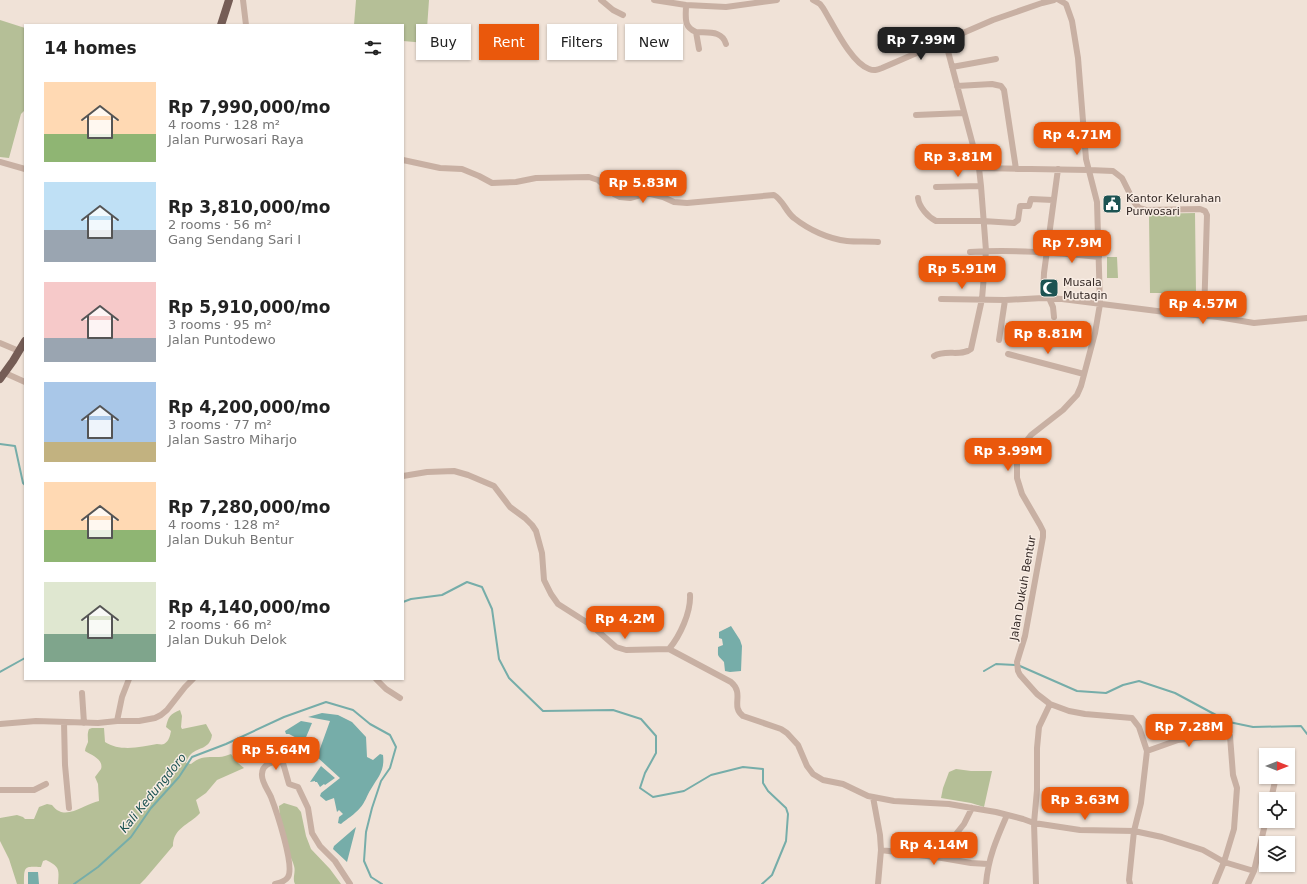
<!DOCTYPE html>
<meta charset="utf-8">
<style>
:root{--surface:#fff;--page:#f2f2f2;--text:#222;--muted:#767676;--accent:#ea580c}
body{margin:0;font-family:"DejaVu Sans",sans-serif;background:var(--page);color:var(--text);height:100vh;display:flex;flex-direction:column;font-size:15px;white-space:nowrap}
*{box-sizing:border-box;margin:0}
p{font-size:13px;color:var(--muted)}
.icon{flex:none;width:22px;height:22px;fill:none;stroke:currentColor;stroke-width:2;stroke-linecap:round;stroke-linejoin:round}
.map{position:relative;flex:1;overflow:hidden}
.side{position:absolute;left:24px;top:24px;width:380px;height:656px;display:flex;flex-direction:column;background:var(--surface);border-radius:0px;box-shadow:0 1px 3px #0004}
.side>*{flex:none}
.hud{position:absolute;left:416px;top:24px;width:380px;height:36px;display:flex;gap:8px}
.needle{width:26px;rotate:90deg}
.buttons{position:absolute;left:1259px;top:748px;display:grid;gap:8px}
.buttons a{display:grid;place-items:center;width:36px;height:36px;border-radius:0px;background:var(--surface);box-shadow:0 1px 3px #0004;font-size:20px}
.price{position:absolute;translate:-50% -34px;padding:0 9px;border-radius:8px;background:var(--accent);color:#fff;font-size:13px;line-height:26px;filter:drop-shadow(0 1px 2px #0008)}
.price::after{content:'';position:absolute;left:50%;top:24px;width:12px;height:9px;margin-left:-6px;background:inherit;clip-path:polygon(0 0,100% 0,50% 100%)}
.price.current{background:#222;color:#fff}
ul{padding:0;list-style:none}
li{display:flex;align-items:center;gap:12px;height:100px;padding:0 20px}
li span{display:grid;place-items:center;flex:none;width:112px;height:80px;border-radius:0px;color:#555}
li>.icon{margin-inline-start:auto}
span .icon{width:48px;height:48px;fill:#fffc;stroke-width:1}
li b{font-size:17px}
h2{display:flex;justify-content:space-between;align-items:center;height:48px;padding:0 20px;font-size:17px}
.pill{padding:0 14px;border-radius:0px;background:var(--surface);box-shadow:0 1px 3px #0004;font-size:14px;line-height:36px}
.pill.current{background:var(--accent);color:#fff}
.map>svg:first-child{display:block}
.green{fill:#b5bf97}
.water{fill:#76ada9}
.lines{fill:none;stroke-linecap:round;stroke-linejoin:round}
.stream{stroke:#76ada9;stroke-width:2}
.minor{stroke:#c8b0a3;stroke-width:6}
.major{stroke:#755d56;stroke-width:8}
.labels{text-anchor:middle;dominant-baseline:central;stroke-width:3;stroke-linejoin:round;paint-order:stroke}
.poi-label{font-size:11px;fill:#332825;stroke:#f8ece3;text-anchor:start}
.street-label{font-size:11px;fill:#332825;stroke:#f8ece3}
.water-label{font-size:12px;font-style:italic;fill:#1c5352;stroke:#f8ece3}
</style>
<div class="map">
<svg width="1307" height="884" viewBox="0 0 1307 884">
<rect width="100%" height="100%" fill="#f0e2d7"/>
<path class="green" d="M356 0H429L426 43 403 41V25H354Z
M0 20 25 28V110L21 114 9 158 0 157Z
M1195 213 1196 293H1150L1149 214Z
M1107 257H1117L1118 278H1107Z
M180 710 182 716 181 727 182 729 206 724 212 735C210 749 199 747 191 754 188 757 187 760 186 763L191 764C200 756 208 757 219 757 223 757 227 755 231 754L238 763 244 768 217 780 206 793 196 800 200 813C189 825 173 828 173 846L145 879 140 884H58C59 869 60 867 46 860L43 861 41 867C24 866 24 866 24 884H17L9 859 0 841V818L17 815 23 817 25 819H34L39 807 47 804 52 805C54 807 56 810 59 811 70 817 88 803 99 801L98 784 95 777C97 774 99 772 101 769 104 759 91 755 85 751 85 748 87 745 88 742 88 737 87 734 89 729L92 728H104L105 742C120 752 141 747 157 744 159 744 162 745 164 744 169 741 170 736 171 731L166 727C168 717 170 714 180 710Z
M956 769 971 771H992L984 807 971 803 941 798 943 788 949 772Z
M284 803 297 807 301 812 306 836 311 849 330 869 341 884H295C292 878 296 872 294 866 293 862 291 858 289 854 284 839 280 822 279 806Z"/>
<path class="water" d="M731 626 740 640 742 646 741 671 730 672 725 671 724 662C717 654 718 658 718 647L723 645 722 639 719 638V632Z
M322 713 338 715 352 722 366 737 367 757 373 760 380 754 383 755C385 771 378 777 371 789 367 795 365 803 360 808 355 814 347 819 341 824L338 823 339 817 343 814 339 810 337 812 334 798 326 801 320 796 321 793 340 778 317 757 330 721 308 717Z
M301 721 312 723 304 742 289 734H286L285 731Z
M321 766 335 778 325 785 324 784 320 787 317 782H315V781L310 782Z
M356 827 347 862 333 849 334 846Z
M28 872H38L39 884H28Z"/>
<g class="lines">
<path class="stream" d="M0 444 15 446 23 483 25 485
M403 602 411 599 442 595 467 582 482 587 492 609 499 659 509 678 543 711 613 710 641 719 656 736V753L645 773 640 788 653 797 684 791 711 775 743 767 763 769V783L768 791 786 808 788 814 786 841 772 875 762 884
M1020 666 1077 691 1106 693 1123 685 1139 681 1175 693 1229 722 1253 727 1301 726 1307 734
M984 671 996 664 1015 665
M0 672 25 658
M74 884 98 867 131 837 151 808 179 777 192 757 226 744 284 717 326 702 353 710 370 724 390 735 396 747 390 768 381 781 372 808 366 832 364 861 371 877 382 884"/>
<path class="minor" d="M243 0 246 25
M601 0 613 10 623 15
M654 0 686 5 726 7 777 0
M813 0 820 4 823 8C833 24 851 63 869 69 874 71 877 70 882 68L993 20 1042 3 1054 0
M1059 0 1066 4 1072 21 1078 58 1086 159 1097 202 1100 304 1095 333 1081 386 1077 395 1063 410 1031 435 1021 448 1017 461V478L1022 494 1040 525 1043 531V537L1025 636 1017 662 1018 671 1020 675 1037 694 1050 704 1069 711 1085 714 1132 718 1139 727 1147 751 1141 803 1134 831 1129 880 1130 884
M686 5C686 17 683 27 696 32L699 49
M696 32C708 33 722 30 726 44
M952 67 996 59
M957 86 992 84 1001 86 1004 90 1016 169
M916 115 964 113
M1054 126C1063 134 1072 144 1085 144
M403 160 440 168 462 169 479 176 492 183 516 182 536 178 589 177 598 180 614 194 620 197 630 198 644 194H651L663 197 674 202 687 203 774 195C783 200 786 212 794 218 809 230 829 239 847 241 858 242 868 241 878 242
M0 162 25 169
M979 168 1089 170 1113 171 1122 178 1134 202 1139 208 1146 210 1200 209 1205 211 1207 215 1204 316
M936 187 981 186
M918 198C919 207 928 217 936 221H983L1014 223 1018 220 1020 206H1029L1031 199 1053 200
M970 252C1013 249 1056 253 1099 257
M1043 298 1044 273 1058 169
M1049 298 1053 307 1054 317
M941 299 1005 300 1043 298 1062 299 1173 313 1218 317 1254 323 1307 318
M999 340 1005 300
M0 343 19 351
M1008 354 1084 374
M934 356C945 349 962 357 971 349L982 299 986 251 981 186 979 168 945 40
M5 373 25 382
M403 476 427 472 454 471 468 475 494 486 510 507 525 518 532 525 536 531 542 553 544 580 551 594 558 604 591 625 616 647 626 650 669 649 731 682C745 694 730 706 743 716L781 729 787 733 798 745 807 766 813 774 823 780 843 784 868 796 894 801 949 804 972 808 996 812 1023 819 1034 823 1080 830 1134 831 1162 837 1203 850 1224 862 1254 871
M669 649C680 636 691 612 690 595
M376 679 386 689 400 698
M82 693 84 723
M117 721 122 697 129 679
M64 722 65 765 69 808
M0 724 36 721 98 723 117 721H139L155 718 161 715 167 710 185 687 193 679
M1147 751 1178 740 1212 736H1230L1233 775 1237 788 1234 829 1224 862 1215 884
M0 790H34L46 784
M873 797 880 835 881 850 878 884
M1271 799 1276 777
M881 850 942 858 971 863 988 864
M942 858 948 844 964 824 972 808
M275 884C279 883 285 882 288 877 295 866 276 810 271 797 268 790 261 781 262 774 262 764 274 760 283 763L289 784 298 787 308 808 312 833 320 846 335 861 350 884
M986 884C988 858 997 838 1007 815
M1036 884 1034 823 1037 790V748L1039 727 1050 704
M1248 884 1254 871 1266 820"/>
<path class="major" d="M221 25 229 0
M0 379 13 361 25 341"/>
</g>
<defs>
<g id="civic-square" transform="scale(1)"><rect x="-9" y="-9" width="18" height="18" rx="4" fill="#1c5352" stroke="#f8ece3"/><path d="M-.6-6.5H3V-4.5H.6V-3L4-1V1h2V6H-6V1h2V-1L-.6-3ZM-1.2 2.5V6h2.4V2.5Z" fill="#fff"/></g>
<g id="mosque-square" transform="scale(1)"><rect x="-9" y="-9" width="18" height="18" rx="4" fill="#1c5352" stroke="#f8ece3"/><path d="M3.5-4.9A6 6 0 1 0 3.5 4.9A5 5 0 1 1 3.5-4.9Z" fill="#fff"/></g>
</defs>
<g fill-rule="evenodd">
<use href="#civic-square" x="1112" y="204"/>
<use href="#mosque-square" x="1049" y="288"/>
</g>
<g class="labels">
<g class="poi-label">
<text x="1126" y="198">Kantor Kelurahan<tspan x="1126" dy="13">Purwosari</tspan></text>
<text x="1063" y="282">Musala<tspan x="1063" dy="13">Mutaqin</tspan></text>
</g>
<g class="street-label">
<text transform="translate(1023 588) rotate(-80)">Jalan Dukuh Bentur</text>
</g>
<g class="water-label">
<text transform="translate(153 793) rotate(-51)">Kali Kedungdoro</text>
</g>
</g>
</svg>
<div class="buttons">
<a><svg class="needle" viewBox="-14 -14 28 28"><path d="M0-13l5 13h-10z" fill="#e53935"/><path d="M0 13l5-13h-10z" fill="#767676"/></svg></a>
<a><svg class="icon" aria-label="locate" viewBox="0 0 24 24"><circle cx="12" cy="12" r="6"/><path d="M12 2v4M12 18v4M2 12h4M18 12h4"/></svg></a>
<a><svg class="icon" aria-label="layers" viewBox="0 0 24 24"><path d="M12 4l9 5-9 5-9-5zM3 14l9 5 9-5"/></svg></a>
</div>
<b class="price current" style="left:921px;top:61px">Rp 7.99M</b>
<b class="price" style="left:1077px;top:156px">Rp 4.71M</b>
<b class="price" style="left:958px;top:178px">Rp 3.81M</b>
<b class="price" style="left:643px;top:204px">Rp 5.83M</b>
<b class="price" style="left:1072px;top:264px">Rp 7.9M</b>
<b class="price" style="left:962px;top:290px">Rp 5.91M</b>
<b class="price" style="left:1203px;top:325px">Rp 4.57M</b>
<b class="price" style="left:1048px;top:355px">Rp 8.81M</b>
<b class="price" style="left:1008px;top:472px">Rp 3.99M</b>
<b class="price" style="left:625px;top:640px">Rp 4.2M</b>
<b class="price" style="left:1189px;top:748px">Rp 7.28M</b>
<b class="price" style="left:276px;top:771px">Rp 5.64M</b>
<b class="price" style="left:1085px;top:821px">Rp 3.63M</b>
<b class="price" style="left:934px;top:866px">Rp 4.14M</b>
<div class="hud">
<a class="pill">Buy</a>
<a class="pill current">Rent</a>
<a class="pill">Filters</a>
<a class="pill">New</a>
</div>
<section class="side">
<h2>14 homes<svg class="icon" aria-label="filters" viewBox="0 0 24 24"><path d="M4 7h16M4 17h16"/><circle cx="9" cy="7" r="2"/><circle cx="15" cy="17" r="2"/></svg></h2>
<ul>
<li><span style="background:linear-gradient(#ffd9b3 65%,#8fb573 0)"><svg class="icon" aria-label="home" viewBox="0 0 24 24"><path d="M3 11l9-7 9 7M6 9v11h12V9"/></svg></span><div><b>Rp 7,990,000/mo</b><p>4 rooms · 128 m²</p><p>Jalan Purwosari Raya</p></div></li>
<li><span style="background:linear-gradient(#bfe0f5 60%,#9aa5b1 0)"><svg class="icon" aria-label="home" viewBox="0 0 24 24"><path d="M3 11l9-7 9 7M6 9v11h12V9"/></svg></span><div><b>Rp 3,810,000/mo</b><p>2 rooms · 56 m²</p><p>Gang Sendang Sari I</p></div></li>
<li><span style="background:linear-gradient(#f6c9c9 70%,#9aa5b1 0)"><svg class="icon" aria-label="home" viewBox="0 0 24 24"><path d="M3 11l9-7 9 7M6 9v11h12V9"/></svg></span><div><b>Rp 5,910,000/mo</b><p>3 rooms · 95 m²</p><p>Jalan Puntodewo</p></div></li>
<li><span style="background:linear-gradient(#a9c7e8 75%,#c2b280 0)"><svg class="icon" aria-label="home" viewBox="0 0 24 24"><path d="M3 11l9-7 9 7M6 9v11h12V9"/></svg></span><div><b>Rp 4,200,000/mo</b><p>3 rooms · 77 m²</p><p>Jalan Sastro Miharjo</p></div></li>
<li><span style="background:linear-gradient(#ffd9b3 60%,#8fb573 0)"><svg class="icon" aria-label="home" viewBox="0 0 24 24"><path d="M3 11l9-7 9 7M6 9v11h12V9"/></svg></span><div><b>Rp 7,280,000/mo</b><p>4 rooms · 128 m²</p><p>Jalan Dukuh Bentur</p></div></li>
<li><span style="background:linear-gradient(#dfe7d0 65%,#7fa58c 0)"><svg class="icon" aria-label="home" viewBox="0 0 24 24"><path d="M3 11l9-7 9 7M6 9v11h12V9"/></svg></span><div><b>Rp 4,140,000/mo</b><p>2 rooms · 66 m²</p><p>Jalan Dukuh Delok</p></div></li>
</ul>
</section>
</div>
